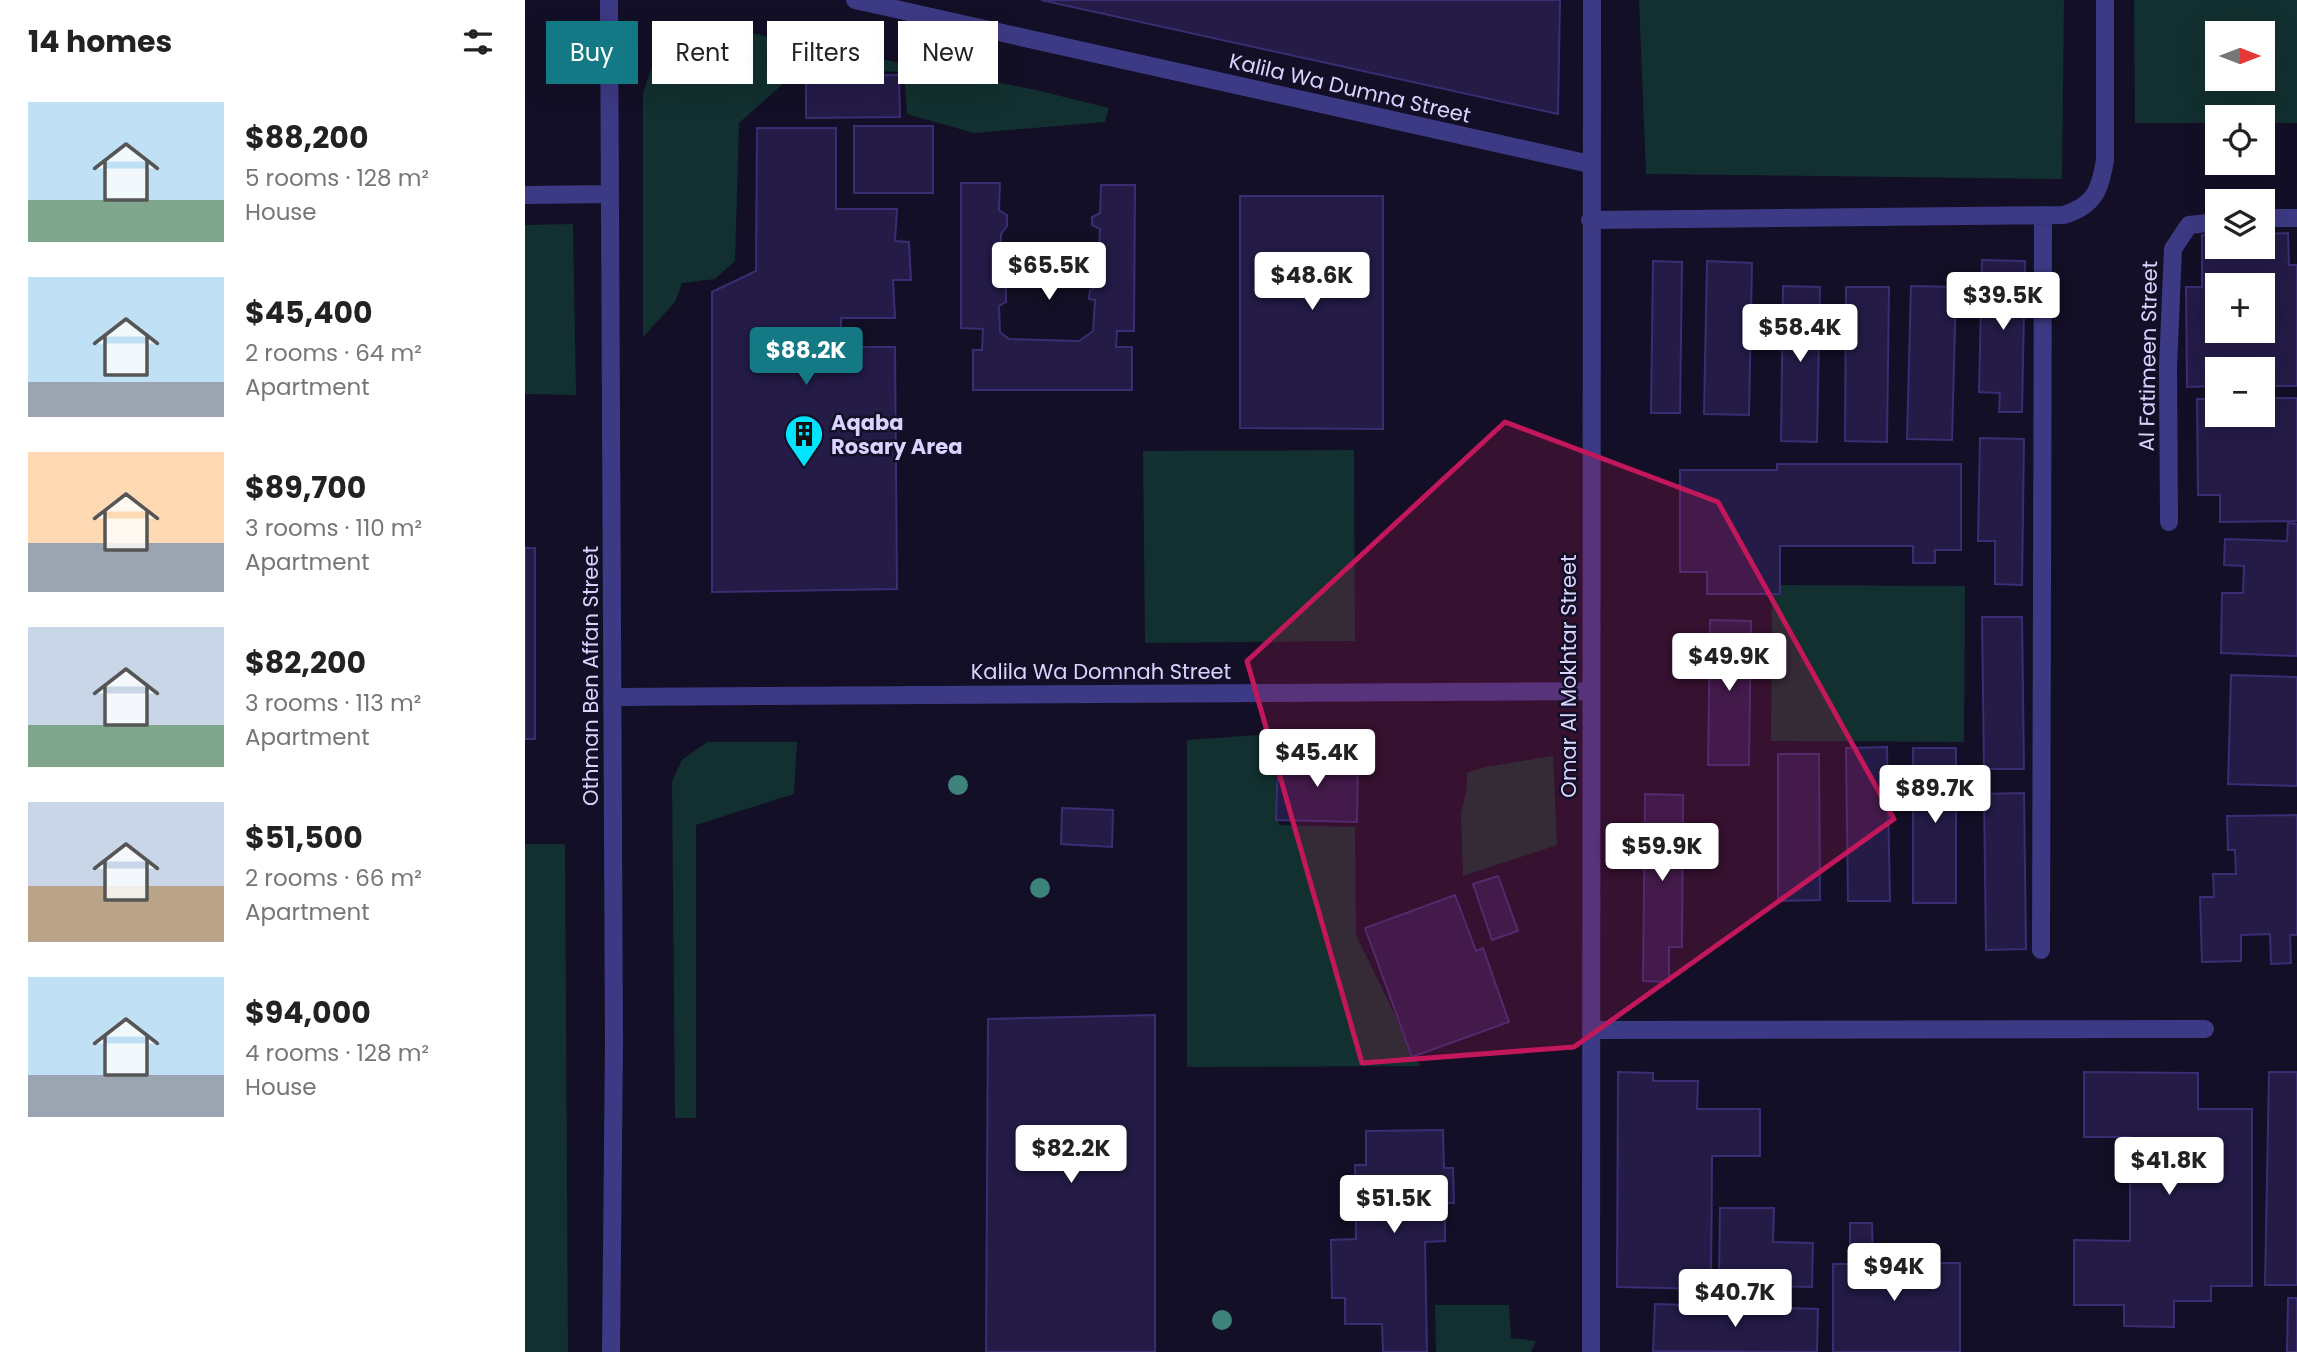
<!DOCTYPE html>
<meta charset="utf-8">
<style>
:root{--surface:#fff;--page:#f2f2f2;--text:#222;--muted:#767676;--accent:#137a85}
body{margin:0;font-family:Poppins,sans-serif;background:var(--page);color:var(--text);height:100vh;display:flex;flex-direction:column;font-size:26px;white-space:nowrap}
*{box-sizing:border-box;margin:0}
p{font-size:23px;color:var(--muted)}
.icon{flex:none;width:38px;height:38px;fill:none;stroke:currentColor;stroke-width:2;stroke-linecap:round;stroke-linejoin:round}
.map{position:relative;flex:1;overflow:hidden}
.sheet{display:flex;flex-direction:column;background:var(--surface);width:525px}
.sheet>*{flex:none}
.guide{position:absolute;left:21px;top:21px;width:665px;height:63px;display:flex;gap:14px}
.needle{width:46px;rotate:90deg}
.tools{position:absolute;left:1680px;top:21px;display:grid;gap:14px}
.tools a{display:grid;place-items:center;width:70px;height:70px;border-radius:0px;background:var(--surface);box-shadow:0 7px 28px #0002;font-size:35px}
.price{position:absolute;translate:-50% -60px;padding:0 16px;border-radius:7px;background:#fff;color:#222;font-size:23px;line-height:46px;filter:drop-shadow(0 2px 4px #0008)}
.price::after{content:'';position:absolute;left:50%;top:42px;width:21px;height:16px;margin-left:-10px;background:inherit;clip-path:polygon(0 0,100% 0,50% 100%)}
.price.active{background:var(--accent);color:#fff}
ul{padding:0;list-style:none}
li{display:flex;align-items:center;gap:21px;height:175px;padding:0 28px}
li span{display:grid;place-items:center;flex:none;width:196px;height:140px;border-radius:0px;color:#555}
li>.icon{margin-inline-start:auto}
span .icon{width:84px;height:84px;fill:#fffc;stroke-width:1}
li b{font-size:30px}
h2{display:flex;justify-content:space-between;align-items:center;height:84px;padding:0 28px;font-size:30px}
.tag{padding:0 24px;border-radius:0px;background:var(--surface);box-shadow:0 7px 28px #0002;font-size:24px;line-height:63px}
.tag.active{background:var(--accent);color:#fff}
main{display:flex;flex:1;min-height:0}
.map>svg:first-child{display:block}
.green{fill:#12302f;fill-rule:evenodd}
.building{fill:#241b47;stroke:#3b2d73;stroke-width:2;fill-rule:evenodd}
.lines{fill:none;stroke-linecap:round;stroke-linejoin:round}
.minor{stroke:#3d3a85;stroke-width:18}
.tree{fill:#3d827b}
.marked{fill:#c2185b;fill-opacity:0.2;stroke:#c2185b;stroke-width:5;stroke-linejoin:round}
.labels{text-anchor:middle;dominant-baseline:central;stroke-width:5;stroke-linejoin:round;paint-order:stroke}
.street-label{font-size:21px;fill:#d9d4ff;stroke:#130f26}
.poi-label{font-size:21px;font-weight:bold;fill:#d9d4ff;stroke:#130f26;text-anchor:start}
</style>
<main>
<section class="sheet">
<h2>14 homes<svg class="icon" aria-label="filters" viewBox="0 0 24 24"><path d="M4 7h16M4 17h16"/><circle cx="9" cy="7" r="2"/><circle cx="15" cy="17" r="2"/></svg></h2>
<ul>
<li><span style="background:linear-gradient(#bfe0f5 70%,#7fa58c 0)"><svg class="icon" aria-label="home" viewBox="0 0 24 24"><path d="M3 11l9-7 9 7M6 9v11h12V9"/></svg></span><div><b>$88,200</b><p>5 rooms · 128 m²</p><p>House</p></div></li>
<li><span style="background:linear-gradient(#bfe0f5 75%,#9aa5b1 0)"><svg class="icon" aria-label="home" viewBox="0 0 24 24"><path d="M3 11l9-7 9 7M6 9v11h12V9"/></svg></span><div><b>$45,400</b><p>2 rooms · 64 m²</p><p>Apartment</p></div></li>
<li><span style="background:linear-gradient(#ffd9b3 65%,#9aa5b1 0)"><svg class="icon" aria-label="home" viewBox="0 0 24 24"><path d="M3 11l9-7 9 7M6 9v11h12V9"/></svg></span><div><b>$89,700</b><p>3 rooms · 110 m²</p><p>Apartment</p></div></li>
<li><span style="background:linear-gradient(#c9d6e8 70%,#7fa58c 0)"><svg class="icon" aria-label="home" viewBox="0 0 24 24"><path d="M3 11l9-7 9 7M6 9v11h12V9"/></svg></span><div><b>$82,200</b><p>3 rooms · 113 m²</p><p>Apartment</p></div></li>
<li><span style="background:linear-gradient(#c9d6e8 60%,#b9a48a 0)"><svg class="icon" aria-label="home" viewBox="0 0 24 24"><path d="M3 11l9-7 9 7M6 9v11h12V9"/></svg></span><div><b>$51,500</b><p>2 rooms · 66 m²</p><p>Apartment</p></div></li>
<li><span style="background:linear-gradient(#bfe0f5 70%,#9aa5b1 0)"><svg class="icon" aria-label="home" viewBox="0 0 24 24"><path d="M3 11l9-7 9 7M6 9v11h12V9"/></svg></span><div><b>$94,000</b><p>4 rooms · 128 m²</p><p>House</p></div></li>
</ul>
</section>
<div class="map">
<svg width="1772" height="1352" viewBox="0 0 1772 1352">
<rect width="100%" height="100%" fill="#130f26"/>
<path class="green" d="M1114 0H1539L1537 179 1121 174Z
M1609 0H1772V123H1738V117H1692V123H1610ZM1692 33H1738V79H1692Z
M170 26 210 30 511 90 584 108 580 122 449 133 382 114 379 72 276 68 214 123 210 261 190 279 157 283 150 302 118 337V93L134 46Z
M48 224 51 395 0 394V225Z
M829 450 830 641 620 643 618 451Z
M1247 585 1440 586 1439 742 1246 741Z
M748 734 754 825 830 827 831 935 895 1066 662 1067V740Z
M182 742H272L269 794 171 825V1118H150L147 781 157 760Z
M1028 756 1032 845 938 876 936 814 942 787V773L955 768Z
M0 844H40L43 1352H0Z
M910 1305H984L986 1338 1011 1341 1006 1352H911Z"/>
<path class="building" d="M516 0H1035L1033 114Z
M374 75 375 117 281 118V76Z
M329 126H408V193H329Z
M232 128H311V209H372L370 241 384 242 386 280H368L370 318H316V347H370L372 589 187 592V292L231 271Z
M436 183H475L474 210 482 215V226L476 234 475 282 481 287V302L474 306 475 332 484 339 554 341 568 331 570 300 564 299 565 290 573 287 575 229 567 225V217L575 213 576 185H610L609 331H592L591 347H607V390H448V350H457L458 329 436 328Z
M715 196H858V429L715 428Z
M1763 233 1764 265H1772V386H1738V369H1692V386L1662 387 1661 287H1677V235L1692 234V247H1738V234ZM1692 285H1738V331H1692Z
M1457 260 1500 261 1497 412H1474L1475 393 1454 392Z
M1128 261 1157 262 1155 413H1126Z
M1182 261 1227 263 1224 415 1179 414Z
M1258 286 1295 287 1292 442 1256 441Z
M1386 286 1431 287 1427 440 1382 439Z
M1321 287H1364L1362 442 1320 441Z
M1738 398H1772V521L1695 522V495H1673L1672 399H1692V415H1738Z
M1455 438 1499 439 1497 585 1470 584V541H1453Z
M1252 464H1436V550H1410V563H1388V546H1255V594H1182V572H1155V470H1252Z
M1763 523 1772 524V656L1696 653 1697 593H1718L1719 566 1699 565 1700 539 1762 541Z
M0 548H10V739H0Z
M1457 617H1497L1499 769H1459Z
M1185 620 1226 621 1224 765H1183Z
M1706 675 1772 677V786L1703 784Z
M1362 747 1365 901H1323L1321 748Z
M1388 748H1431V903H1388Z
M1253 754H1294L1295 900 1253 901Z
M753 756 833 758 832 822 751 820Z
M1499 793 1501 949 1461 950 1459 794Z
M1120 794 1158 795 1157 947H1144V982L1118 981Z
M537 808 588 810 587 847 536 844Z
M1772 815V935H1765L1766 963 1746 964 1745 934 1716 935V961L1677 962 1675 897H1689L1688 874H1711L1710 850H1703L1702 816Z
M973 876 993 931 967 940 948 884Z
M930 895 951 951 958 948 984 1022 887 1057 840 928Z
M630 1015V1352H461L463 1019Z
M1093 1072 1128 1073V1081H1173L1172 1109H1235V1156H1187L1186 1289 1092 1287Z
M1559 1072 1673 1073V1109H1727V1286H1686V1301H1649V1327L1599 1326V1305H1549V1240L1605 1241V1137H1559Z
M1744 1072H1772V1285H1740Z
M918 1130 919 1168H928L929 1203H920V1241L900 1242 902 1352H858L857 1324H820V1298H807L806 1240 831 1239 830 1165H841V1131Z
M1195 1208H1249L1248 1242 1288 1243 1287 1287 1194 1285Z
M1325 1223H1347L1348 1263H1435V1352H1308V1264H1325Z
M1763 1298H1772V1352H1762Z
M1130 1304 1293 1309 1292 1352 1128 1351Z"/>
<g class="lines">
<path class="minor" d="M84 0 89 1044 86 1352
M330 0 1065 164
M0 195 85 194
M1738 218H1772
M1065 220 1539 215C1570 205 1575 190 1580 160V0
M1644 522 1643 367 1648 249 1664 225 1692 222
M87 697 1066 691
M1516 950 1518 215
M1066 1030 1680 1029
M1066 1352 1067 0"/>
</g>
<g class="tree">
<circle cx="433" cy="785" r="10"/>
<circle cx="515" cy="888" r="10"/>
<circle cx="697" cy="1320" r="10"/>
</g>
<path class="marked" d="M980 422 1193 502 1369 819 1049 1047 837 1063 722 661Z"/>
<defs>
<g id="building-pin" transform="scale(2.0125)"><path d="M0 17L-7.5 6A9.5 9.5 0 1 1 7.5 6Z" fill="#00e5ff" stroke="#130f26"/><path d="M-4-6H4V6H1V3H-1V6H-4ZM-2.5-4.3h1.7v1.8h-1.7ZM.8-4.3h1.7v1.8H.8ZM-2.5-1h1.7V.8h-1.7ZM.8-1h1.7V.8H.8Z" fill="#111"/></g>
</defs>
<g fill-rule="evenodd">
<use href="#building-pin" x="279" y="434"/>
</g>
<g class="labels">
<g class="street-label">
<text transform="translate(825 88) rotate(13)">Kalila Wa Dumna Street</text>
<text transform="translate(1623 356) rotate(-89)">Al Fatimeen Street</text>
<text x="576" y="671">Kalila Wa Domnah Street</text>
<text transform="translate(65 676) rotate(-90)">Othman Ben Affan Street</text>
<text transform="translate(1043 676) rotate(-90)">Omar Al Mokhtar Street</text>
</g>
<g class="poi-label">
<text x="306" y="422">Aqaba<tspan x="306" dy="24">Rosary Area</tspan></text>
</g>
</g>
</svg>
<div class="tools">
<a><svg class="needle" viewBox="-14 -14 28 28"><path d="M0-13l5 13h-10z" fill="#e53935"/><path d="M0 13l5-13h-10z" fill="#767676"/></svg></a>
<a><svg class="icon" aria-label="locate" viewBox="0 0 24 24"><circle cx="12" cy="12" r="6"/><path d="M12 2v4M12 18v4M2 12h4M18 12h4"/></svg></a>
<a><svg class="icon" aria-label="layers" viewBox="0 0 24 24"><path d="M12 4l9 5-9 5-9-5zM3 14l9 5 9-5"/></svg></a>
<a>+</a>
<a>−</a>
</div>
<b class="price" style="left:524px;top:302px">$65.5K</b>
<b class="price" style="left:787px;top:312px">$48.6K</b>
<b class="price" style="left:1478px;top:332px">$39.5K</b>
<b class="price" style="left:1275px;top:364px">$58.4K</b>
<b class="price active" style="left:281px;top:387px">$88.2K</b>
<b class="price" style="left:1204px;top:693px">$49.9K</b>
<b class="price" style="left:792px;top:789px">$45.4K</b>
<b class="price" style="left:1410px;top:825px">$89.7K</b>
<b class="price" style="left:1137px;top:883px">$59.9K</b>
<b class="price" style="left:546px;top:1185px">$82.2K</b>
<b class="price" style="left:1644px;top:1197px">$41.8K</b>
<b class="price" style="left:869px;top:1235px">$51.5K</b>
<b class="price" style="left:1369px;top:1303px">$94K</b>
<b class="price" style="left:1210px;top:1329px">$40.7K</b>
<div class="guide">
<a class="tag active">Buy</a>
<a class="tag">Rent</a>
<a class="tag">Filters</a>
<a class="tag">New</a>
</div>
</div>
</main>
